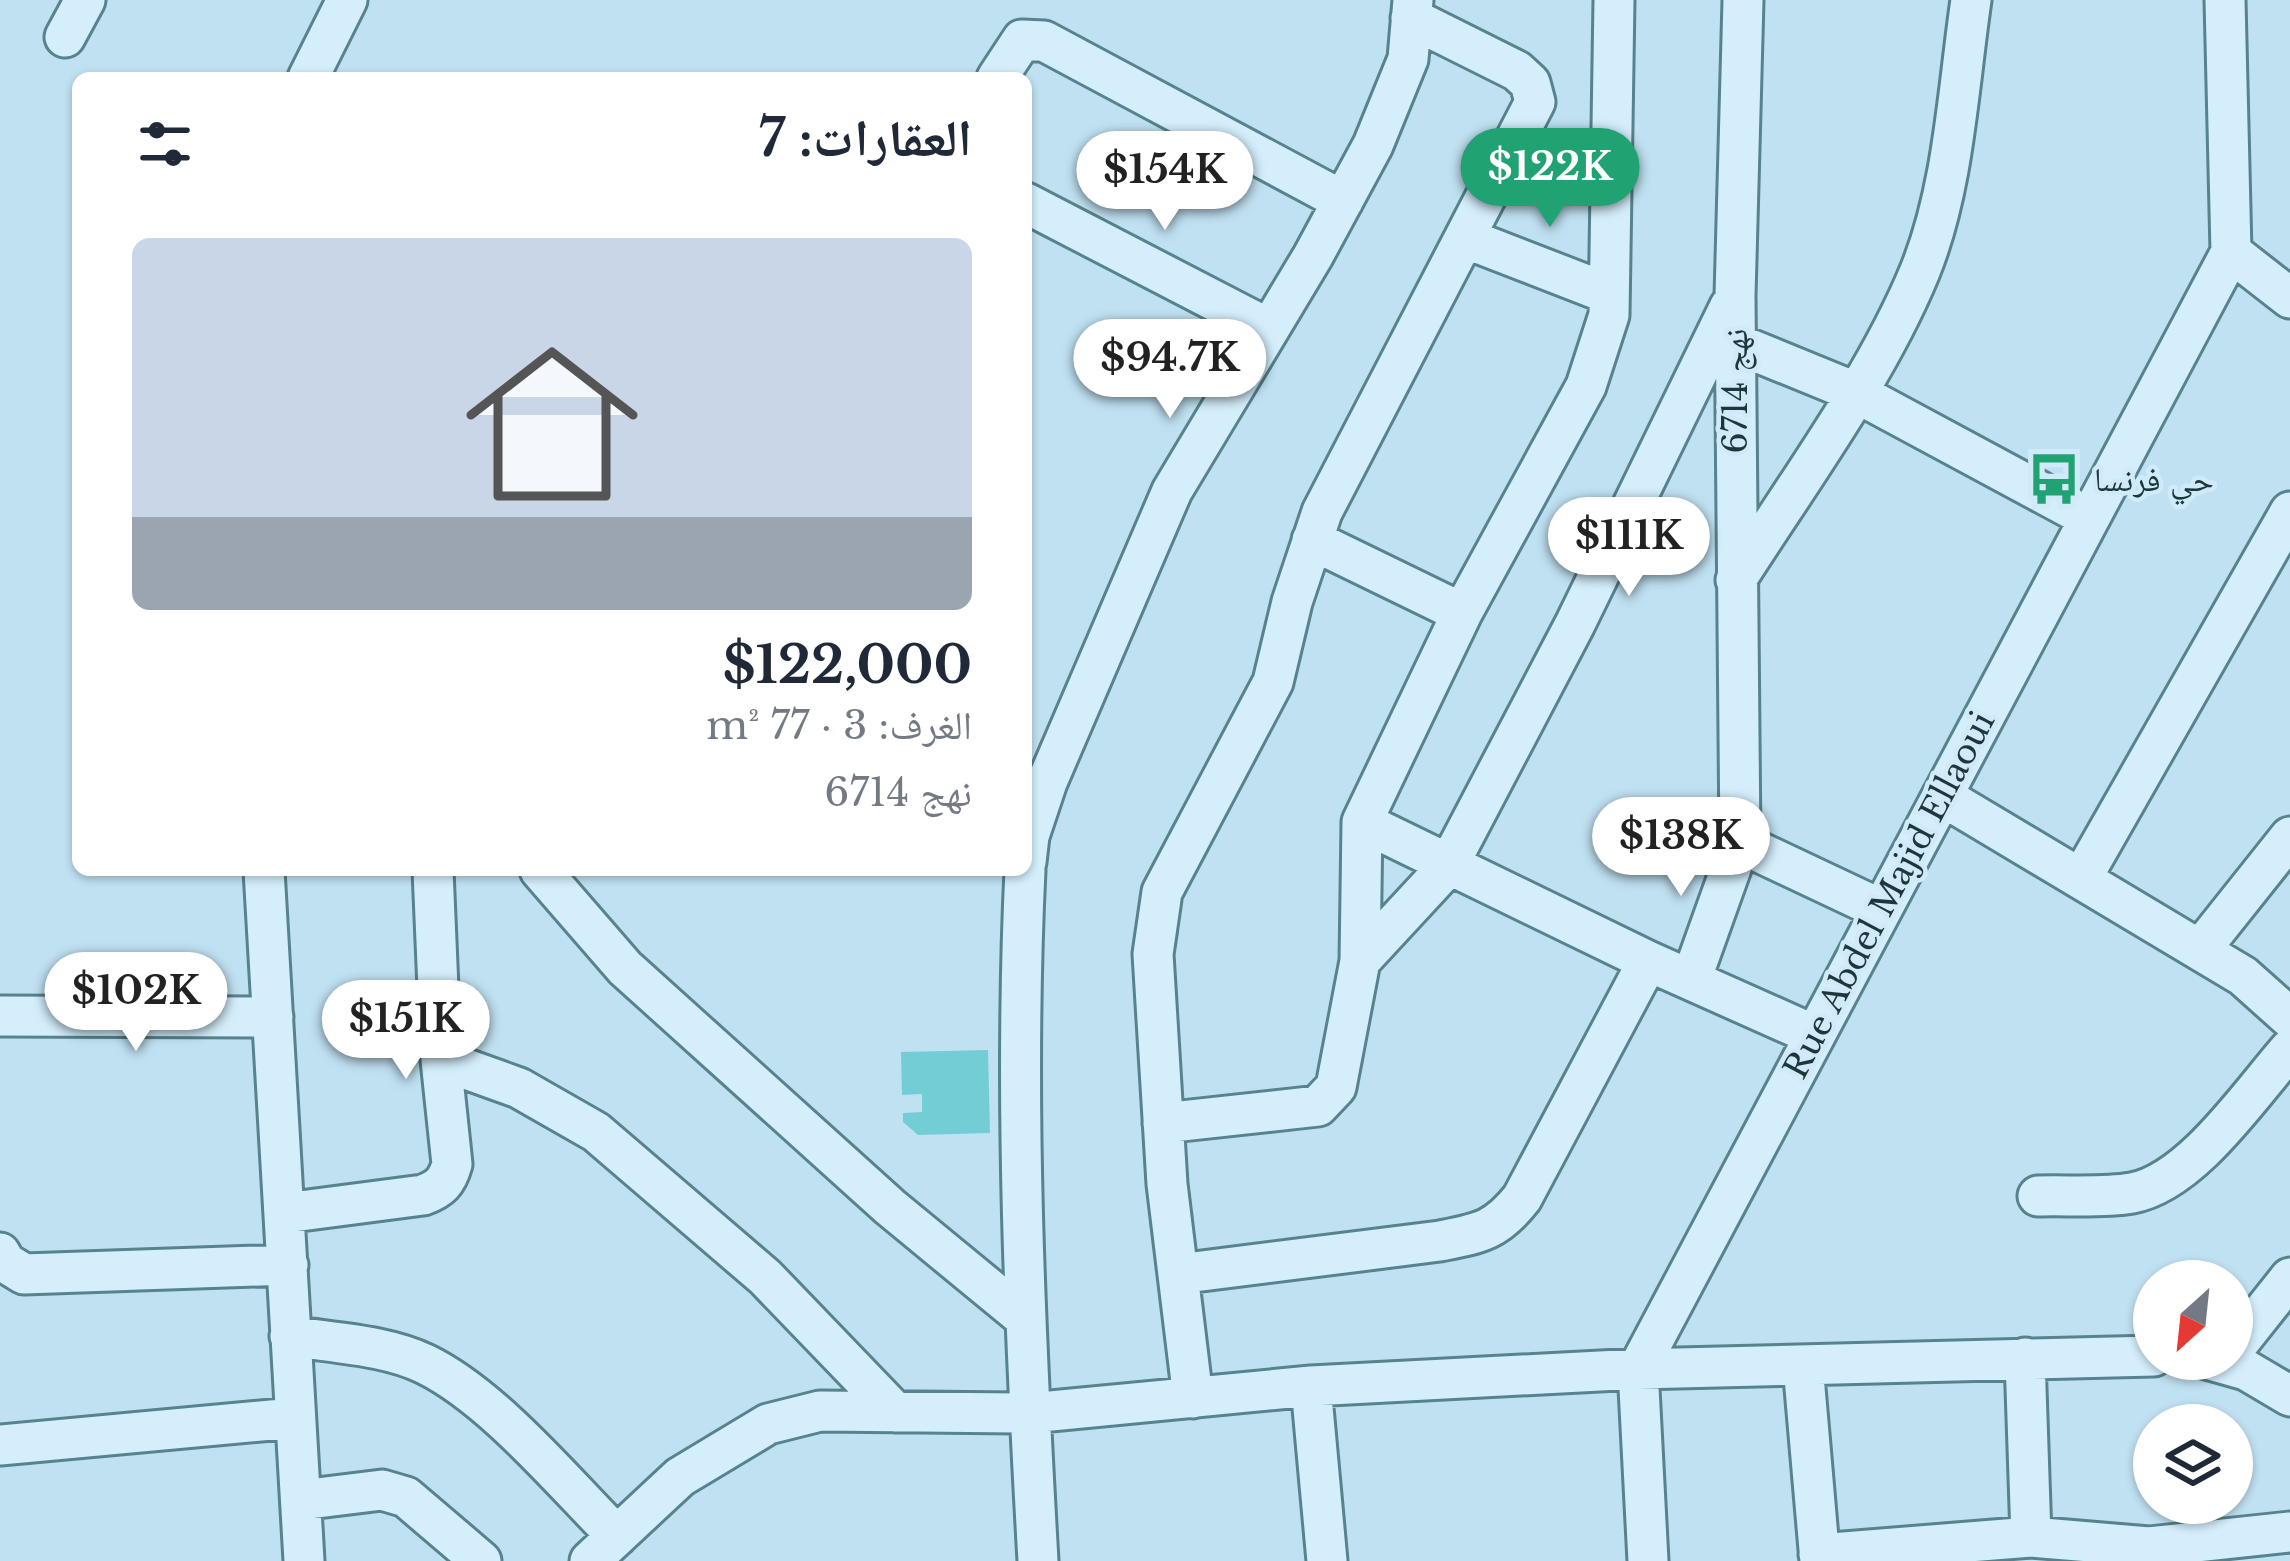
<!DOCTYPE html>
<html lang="ar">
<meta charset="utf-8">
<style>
:root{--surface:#fff;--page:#f2f2f3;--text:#1f2937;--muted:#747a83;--line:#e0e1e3;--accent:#20a272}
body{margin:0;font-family:"Libre Baskerville","Noto Naskh Arabic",serif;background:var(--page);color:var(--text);direction:rtl;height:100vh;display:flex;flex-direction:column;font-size:45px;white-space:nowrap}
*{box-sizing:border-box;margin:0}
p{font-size:39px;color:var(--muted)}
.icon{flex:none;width:66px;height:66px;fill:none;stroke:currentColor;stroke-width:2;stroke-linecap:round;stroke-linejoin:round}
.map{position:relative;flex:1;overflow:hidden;direction:ltr}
.sheet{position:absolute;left:72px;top:72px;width:960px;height:804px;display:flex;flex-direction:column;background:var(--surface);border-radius:18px;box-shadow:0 3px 9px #0004;direction:rtl}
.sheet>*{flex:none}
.needle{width:78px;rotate:207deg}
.controls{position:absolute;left:2133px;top:1260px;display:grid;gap:24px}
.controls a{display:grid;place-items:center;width:120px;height:120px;border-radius:50%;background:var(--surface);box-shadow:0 3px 9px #0004;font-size:60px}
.price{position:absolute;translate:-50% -102px;padding:0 27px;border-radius:42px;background:#fff;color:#222;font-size:39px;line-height:78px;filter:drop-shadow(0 3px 6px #0008)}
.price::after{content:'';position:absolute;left:50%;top:72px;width:36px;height:27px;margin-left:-18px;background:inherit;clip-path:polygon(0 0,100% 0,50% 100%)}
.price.current{background:var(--accent);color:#fff}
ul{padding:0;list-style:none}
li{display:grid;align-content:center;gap:24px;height:636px;padding:0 60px}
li+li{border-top:3px solid var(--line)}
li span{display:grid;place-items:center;height:372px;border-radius:18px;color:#555}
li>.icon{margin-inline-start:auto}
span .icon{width:216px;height:216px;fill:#fffc;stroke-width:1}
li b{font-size:51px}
h2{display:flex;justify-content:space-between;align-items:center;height:144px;padding:0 60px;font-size:51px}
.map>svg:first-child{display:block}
.building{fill:#72ced4}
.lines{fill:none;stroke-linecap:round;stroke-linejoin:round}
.minor-casing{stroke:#56838d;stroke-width:45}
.minor{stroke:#d4eefc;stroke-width:39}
.labels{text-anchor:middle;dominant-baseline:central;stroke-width:9;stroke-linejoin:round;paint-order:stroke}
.street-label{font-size:33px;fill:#1c373b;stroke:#d0eaf9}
.poi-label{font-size:33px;fill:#1c373b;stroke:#d0eaf9;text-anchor:start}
</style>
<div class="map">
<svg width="2290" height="1561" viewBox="0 0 2290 1561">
<rect width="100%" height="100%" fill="#c0e1f2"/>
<path class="building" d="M988 1050 990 1133 918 1135 903 1122V1113L922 1112V1094L902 1095 901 1052Z"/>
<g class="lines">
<g class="minor-casing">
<path id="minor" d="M1743 0 1735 296 1740 843 1880 909
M65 37 85 0
M308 78 347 0
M997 78 1022 40 1044 41 1343 201
M1026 203 1269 329
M1465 238 1607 293
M2231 252 2290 298
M1735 343 1855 392 2089 518
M1312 540 1462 613
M1736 580C1797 484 1877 376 1920 271 1954 187 1958 89 1971 0
M1942 796 2243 976 2290 1018
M1362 822 1648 961 1814 1035
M1026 862 1029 836 1047 782 1172 491 1313 256 1373 145 1408 59 1413 0
M264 870 304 1561
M540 870 625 968 890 1207 1026 1319
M1025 870C1014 1099 1025 1332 1038 1561
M2081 879 2290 512
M2200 950 2290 837
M1360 961 1448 866 1575 624 1730 306
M1691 980 1740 843
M0 1016 273 1017
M441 1060 519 1088 596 1132 765 1277 895 1412
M1163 1123 1318 1106 1336 1087 1360 961 1362 822 1462 613 1586 386 1609 315 1614 0
M2038 1196C2068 1195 2103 1198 2132 1193 2192 1182 2251 1093 2290 1049
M285 1213 423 1195C440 1189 447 1182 452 1164L441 1060 433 870
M0 1253 6 1263 24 1274 288 1265
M1178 1274 1440 1241C1480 1233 1496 1231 1522 1198L1648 961
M290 1336C334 1343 386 1345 425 1364 493 1397 564 1483 617 1536
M2232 1351 2290 1278
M2025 1358 2031 1537
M2207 1359 2246 1370 2290 1396
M1803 1365 1820 1561
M1311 1386 1327 1561
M1193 1398 1167 1184 1153 954 1162 892 1273 682 1292 602 1322 512 1535 102 1530 83 1517 71 1411 18
M0 1445 293 1418
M301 1500 382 1490 406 1497 481 1561
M1819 1554 2031 1537 2149 1547 2290 1532
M590 1561 680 1477 768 1424 820 1411 1030 1413 1311 1386 1638 1369 2154 1356
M1648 1561 1638 1369 2231 252 2225 0"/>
</g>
<use href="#minor" class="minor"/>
</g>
<defs>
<g id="bus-bare" transform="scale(4.14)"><path d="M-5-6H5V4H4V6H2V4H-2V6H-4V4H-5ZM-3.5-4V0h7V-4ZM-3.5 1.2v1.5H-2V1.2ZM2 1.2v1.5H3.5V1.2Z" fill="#20a272" stroke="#d0eaf9" stroke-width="2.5" paint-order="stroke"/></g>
</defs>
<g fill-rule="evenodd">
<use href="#bus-bare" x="2054" y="479"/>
</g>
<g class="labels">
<g class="street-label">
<text transform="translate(1735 391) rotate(-90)">نهج 6714</text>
<text transform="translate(1889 895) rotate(-62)">Rue Abdel Majid Ellaoui</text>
</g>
<g class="poi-label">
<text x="2094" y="479">حي فرنسا</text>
</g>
</g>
</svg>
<div class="controls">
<a><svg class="needle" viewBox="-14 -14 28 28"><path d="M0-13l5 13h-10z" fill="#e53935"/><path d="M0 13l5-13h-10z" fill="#747a83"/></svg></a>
<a><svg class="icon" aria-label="layers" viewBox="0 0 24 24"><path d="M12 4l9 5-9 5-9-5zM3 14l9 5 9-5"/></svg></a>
</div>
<b class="price current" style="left:1550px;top:230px">$122K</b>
<b class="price" style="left:1165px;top:233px">$154K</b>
<b class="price" style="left:1170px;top:421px">$94.7K</b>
<b class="price" style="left:1629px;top:599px">$111K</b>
<b class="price" style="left:1681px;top:899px">$138K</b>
<b class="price" style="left:136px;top:1054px">$102K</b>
<b class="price" style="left:406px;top:1082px">$151K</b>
<section class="sheet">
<h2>العقارات: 7<svg class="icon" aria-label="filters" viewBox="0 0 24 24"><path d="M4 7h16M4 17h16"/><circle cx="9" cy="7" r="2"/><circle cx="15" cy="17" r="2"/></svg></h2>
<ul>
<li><span style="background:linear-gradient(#c9d6e8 75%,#9aa5b1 0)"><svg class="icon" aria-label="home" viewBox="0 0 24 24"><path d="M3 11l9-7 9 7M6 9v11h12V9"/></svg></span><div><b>$122,000</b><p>الغرف: 3 · 77 m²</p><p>نهج 6714</p></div></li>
</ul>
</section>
</div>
